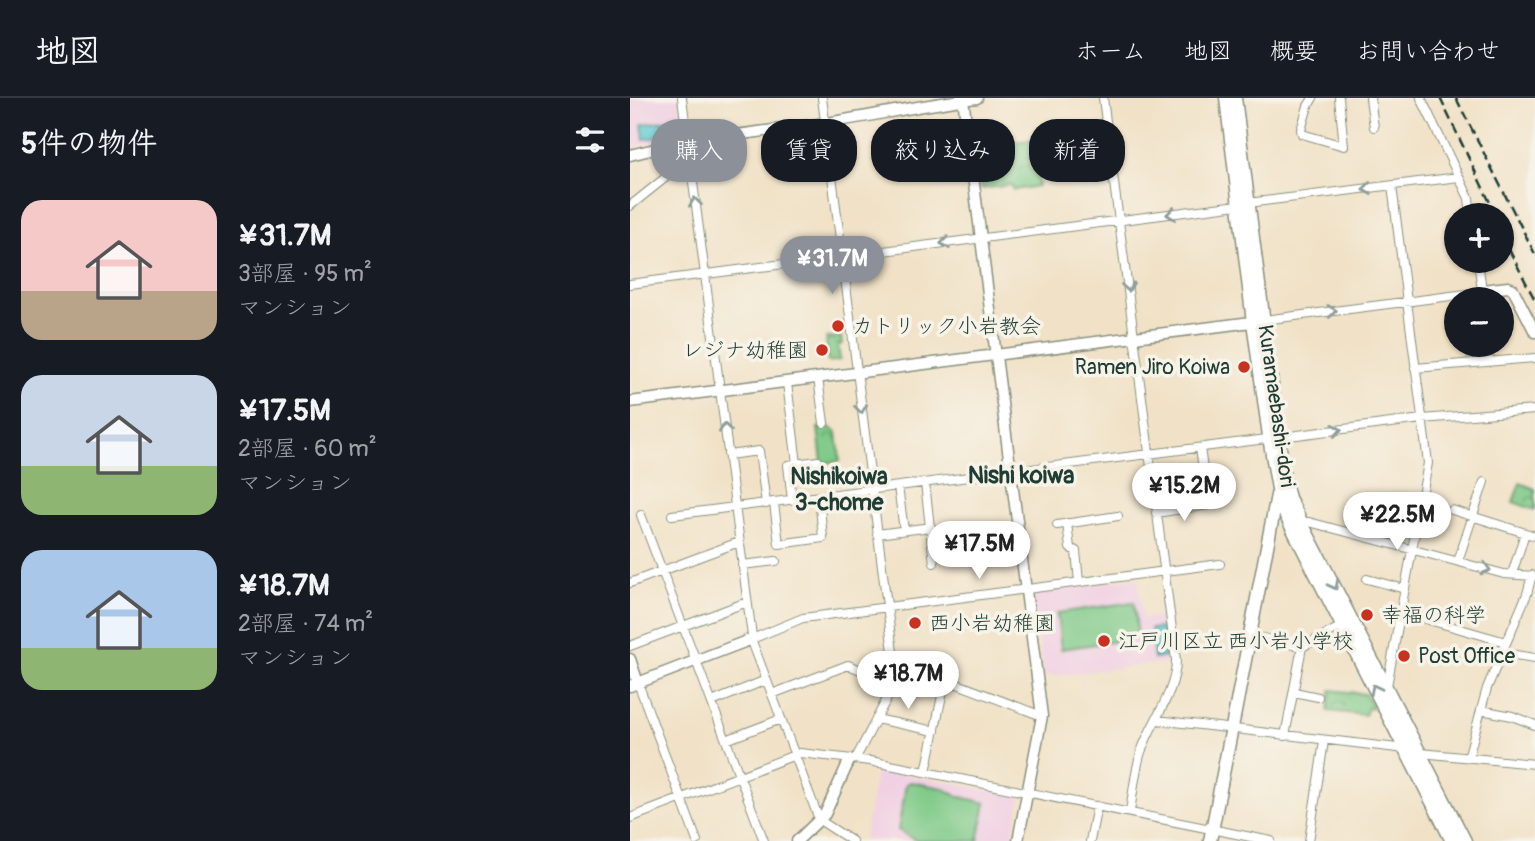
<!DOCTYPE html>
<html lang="ja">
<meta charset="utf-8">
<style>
:root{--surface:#171b24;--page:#242831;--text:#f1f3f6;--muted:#9ea1a6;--line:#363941;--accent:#8c9099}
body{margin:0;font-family:Pangolin,"Klee One",sans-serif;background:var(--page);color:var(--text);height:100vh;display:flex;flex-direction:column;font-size:26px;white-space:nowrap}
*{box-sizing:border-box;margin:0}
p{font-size:23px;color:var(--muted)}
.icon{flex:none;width:38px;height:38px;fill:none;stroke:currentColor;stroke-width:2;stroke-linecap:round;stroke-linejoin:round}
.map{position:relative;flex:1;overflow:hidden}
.panel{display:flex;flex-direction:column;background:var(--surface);width:630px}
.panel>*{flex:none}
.guide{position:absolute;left:21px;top:21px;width:665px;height:63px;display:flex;gap:14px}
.fabs{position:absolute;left:814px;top:105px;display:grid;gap:14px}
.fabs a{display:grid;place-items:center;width:70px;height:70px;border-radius:50%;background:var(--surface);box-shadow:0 2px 5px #0004;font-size:35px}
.price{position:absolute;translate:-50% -60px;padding:0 16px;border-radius:24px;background:#fff;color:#222;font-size:23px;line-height:46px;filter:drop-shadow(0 2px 4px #0008)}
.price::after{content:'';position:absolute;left:50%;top:42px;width:21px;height:16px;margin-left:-10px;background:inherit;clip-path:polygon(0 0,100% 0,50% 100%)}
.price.current{background:var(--accent);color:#fff}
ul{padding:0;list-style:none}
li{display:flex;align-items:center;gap:21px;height:175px;padding:0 21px}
li span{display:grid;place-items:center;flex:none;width:196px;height:140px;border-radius:21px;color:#555}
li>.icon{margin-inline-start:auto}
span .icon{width:84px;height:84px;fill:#fffc;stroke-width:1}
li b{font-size:30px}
h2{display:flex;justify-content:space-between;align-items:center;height:84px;padding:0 21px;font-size:30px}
.chip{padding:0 24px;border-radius:28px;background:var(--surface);box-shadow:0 2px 5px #0004;font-size:24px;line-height:63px}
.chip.current{background:var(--accent);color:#fff}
header{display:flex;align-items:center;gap:42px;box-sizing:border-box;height:98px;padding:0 35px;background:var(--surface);border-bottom:2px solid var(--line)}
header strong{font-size:33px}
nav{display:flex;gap:38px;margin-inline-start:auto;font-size:24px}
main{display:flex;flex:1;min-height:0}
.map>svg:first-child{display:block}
.built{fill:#f1d0e3}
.park{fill:url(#park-crowns);stroke:#4e835e;stroke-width:2}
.pitch{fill:#7ec987;stroke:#4e835e;stroke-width:2}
.water{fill:#5ac7d1;stroke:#3c8282;stroke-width:2}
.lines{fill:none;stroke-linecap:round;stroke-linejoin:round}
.street-casing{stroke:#88907e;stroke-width:10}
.secondary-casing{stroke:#88907e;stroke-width:13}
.primary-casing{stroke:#88907e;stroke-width:15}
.street{stroke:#fff;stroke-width:8}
.secondary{stroke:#fff;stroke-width:10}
.primary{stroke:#fff;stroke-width:12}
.rail{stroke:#1f3d34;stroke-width:2.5;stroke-dasharray:10 5;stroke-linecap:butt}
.oneway{stroke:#8f9e9a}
.poi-dot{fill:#c8321e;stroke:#f7f3e8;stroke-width:2.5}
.labels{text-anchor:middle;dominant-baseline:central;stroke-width:7;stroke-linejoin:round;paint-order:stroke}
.poi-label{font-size:21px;fill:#1f3d34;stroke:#f7f3e8;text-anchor:start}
.street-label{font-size:21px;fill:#1f3d34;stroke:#f7f3e8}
.neighbourhood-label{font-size:23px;font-weight:bold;fill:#1f3d34;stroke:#f7f3e8}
.quarter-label{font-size:24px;font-weight:bold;fill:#1f3d34;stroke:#f7f3e8}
</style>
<header>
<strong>地図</strong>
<nav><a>ホーム</a><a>地図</a><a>概要</a><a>お問い合わせ</a></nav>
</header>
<main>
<section class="panel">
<h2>5件の物件<svg class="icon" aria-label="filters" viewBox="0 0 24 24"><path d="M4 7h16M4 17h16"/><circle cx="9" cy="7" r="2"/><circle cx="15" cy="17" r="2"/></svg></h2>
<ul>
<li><span style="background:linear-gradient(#f6c9c9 65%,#b9a48a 0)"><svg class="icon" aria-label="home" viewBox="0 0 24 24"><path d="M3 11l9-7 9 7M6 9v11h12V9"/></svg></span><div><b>¥31.7M</b><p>3部屋 · 95 m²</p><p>マンション</p></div></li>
<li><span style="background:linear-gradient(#c9d6e8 65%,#8fb573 0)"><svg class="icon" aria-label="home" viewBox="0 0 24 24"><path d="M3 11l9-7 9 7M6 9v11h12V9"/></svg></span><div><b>¥17.5M</b><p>2部屋 · 60 m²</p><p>マンション</p></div></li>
<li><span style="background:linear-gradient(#a9c7e8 70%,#8fb573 0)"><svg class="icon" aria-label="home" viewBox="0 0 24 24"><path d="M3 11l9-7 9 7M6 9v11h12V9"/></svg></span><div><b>¥18.7M</b><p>2部屋 · 74 m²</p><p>マンション</p></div></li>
</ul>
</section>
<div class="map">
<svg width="905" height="743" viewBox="0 0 905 743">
<defs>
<pattern id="park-crowns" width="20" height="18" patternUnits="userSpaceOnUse" patternTransform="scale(1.75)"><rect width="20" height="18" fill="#7ec987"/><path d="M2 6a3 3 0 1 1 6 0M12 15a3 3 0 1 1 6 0" fill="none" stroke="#67a46f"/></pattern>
</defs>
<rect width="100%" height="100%" fill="#f7f3e8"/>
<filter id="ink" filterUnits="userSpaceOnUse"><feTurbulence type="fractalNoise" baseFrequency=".0143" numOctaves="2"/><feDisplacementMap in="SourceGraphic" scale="14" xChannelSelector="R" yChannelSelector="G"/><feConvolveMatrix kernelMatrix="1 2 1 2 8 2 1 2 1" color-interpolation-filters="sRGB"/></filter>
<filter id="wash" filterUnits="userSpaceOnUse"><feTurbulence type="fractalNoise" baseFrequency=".00686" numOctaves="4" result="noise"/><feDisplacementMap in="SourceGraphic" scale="28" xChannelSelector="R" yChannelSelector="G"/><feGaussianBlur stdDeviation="1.57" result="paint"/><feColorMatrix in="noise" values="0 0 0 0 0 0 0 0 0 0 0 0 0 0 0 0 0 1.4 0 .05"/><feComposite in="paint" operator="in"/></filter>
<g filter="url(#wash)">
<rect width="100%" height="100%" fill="#f1e2c7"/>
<path class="built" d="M0 0H48L54 39 0 49Z
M508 480 513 521 537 518 542 564 414 579 402 494Z
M247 671 391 698 382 743H233Z"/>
<path class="park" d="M409 41 413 74 407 76 409 88 383 92 382 87 351 91 345 49Z
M211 239 212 246 208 247 210 262 198 264 196 240Z
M199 329 207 334 210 363 192 365 188 330Z
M890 385 905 391V412L883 404Z
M701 592 735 596 744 611 738 610 735 617 698 613Z"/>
<path class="pitch" d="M504 504 508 540 431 551 427 515Z
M281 684 313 690 327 698 356 705 348 743H287L268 732 276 686Z"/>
<path class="water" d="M41 22 43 37 14 41 12 26Z
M532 530 536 559 524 561 521 531Z"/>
</g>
<g filter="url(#ink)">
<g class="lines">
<g class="street-casing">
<path id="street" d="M52 0 123 546 187 716 194 725 222 743
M192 0 264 562 412 618
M473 0 546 562C546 595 521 624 511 654 505 673 503 695 500 714
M683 0 678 8 671 32 672 36 714 48 709 0
M740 0 744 29
M791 0 839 100 841 117
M618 105 829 79
M0 108 60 60
M0 186 608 107
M634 222 844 195 852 192 848 163
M785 270 905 260
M188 280 194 325
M157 285 167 366
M98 357 129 353 136 406
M295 385 304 465
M268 389 274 432
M162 402 158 367 188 363
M144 405 149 446 193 440 189 399
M822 412 905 438
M526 415 578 407 570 350
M11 417 134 743
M42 417 792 321 905 312
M671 424H679L874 476 905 478
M437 425 440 450 446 453 449 484
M427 427 488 418
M247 436 301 429
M362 437 388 434
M828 463 854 384
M112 467 146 463
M882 476 895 435
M737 481 775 491
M0 485 109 444
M771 514 876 544
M620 537 672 549
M122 541 173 520 590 466
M0 548 117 504
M872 555 905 560
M8 585 67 743
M757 588 798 365 762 88
M664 594 688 599
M142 596 218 567 265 585
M82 604 136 582
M851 612 882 618 905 627
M246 621 305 633
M527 622 776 651
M655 638 672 549 712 528
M96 642 151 621
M791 655 905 666
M838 660 857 590 897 496 902 477
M222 662 227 658 275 566
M296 674 315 583
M0 720 170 655 240 663 641 743
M460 743 467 708
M679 743 694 643"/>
</g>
<g class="secondary-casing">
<path id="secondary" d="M333 0 412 618 388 743
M0 57C65 40 132 34 197 25 247 17 296 6 347 0
M852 192 878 189 883 191 905 234
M0 304 629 223
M0 561 8 585
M0 588 122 541
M167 743 195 716 219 663"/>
</g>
<g class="primary-casing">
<path id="primary" d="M596 0 623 224 640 345 651 408 822 743
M605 0 654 381 659 400 835 743
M580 743 647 397"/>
</g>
<use href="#street" class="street"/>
<use href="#secondary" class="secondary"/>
<use href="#primary" class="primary"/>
<path class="rail" d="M810 0 866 117
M826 0 905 156
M872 138 905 202"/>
</g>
<defs><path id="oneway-chevron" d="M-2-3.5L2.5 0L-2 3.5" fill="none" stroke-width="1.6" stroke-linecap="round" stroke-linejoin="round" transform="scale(1.75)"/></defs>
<g class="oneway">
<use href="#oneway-chevron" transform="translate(737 91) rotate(173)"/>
<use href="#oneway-chevron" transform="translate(65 104) rotate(-97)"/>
<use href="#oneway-chevron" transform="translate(541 116) rotate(173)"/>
<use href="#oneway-chevron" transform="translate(315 145) rotate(172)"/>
<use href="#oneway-chevron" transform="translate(498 189) rotate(82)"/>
<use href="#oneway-chevron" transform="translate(702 213) rotate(-7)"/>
<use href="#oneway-chevron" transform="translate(231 311) rotate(83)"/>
<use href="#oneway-chevron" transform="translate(95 330) rotate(-97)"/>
<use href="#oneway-chevron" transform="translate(707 332) rotate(-7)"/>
<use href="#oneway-chevron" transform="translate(856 471) rotate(16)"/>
<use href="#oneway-chevron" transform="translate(704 487) rotate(62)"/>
<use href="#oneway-chevron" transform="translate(745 591) rotate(-117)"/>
</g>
</g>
<g class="poi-dot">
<circle cx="208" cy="228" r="7"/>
<circle cx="192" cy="252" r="7"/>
<circle cx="614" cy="269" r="7"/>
<circle cx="737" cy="517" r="7"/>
<circle cx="285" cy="525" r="7"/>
<circle cx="474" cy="543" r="7"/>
<circle cx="774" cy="558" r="7"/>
</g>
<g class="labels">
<g class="poi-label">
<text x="222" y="228">カトリック小岩教会</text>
<text x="178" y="252" text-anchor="end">レジナ幼稚園</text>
<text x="600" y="269" text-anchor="end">Ramen Jiro Koiwa</text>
<text x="751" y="517">幸福の科学</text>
<text x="299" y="525">西小岩幼稚園</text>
<text x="488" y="543">江戸川区立 西小岩小学校</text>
<text x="788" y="558">Post Office</text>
</g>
<g class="street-label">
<text transform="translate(646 308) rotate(82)">Kuramaebashi-dori</text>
</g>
<g class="neighbourhood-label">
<text x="209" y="378">Nishikoiwa<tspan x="209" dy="26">3-chome</tspan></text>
</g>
<g class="quarter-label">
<text x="391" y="377">Nishi koiwa</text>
</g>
</g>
</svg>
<div class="fabs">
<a>+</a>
<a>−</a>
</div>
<b class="price current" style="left:202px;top:198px">¥31.7M</b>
<b class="price" style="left:554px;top:425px">¥15.2M</b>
<b class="price" style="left:767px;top:454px">¥22.5M</b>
<b class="price" style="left:349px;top:483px">¥17.5M</b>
<b class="price" style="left:278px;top:613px">¥18.7M</b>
<div class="guide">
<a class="chip current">購入</a>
<a class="chip">賃貸</a>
<a class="chip">絞り込み</a>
<a class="chip">新着</a>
</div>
</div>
</main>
